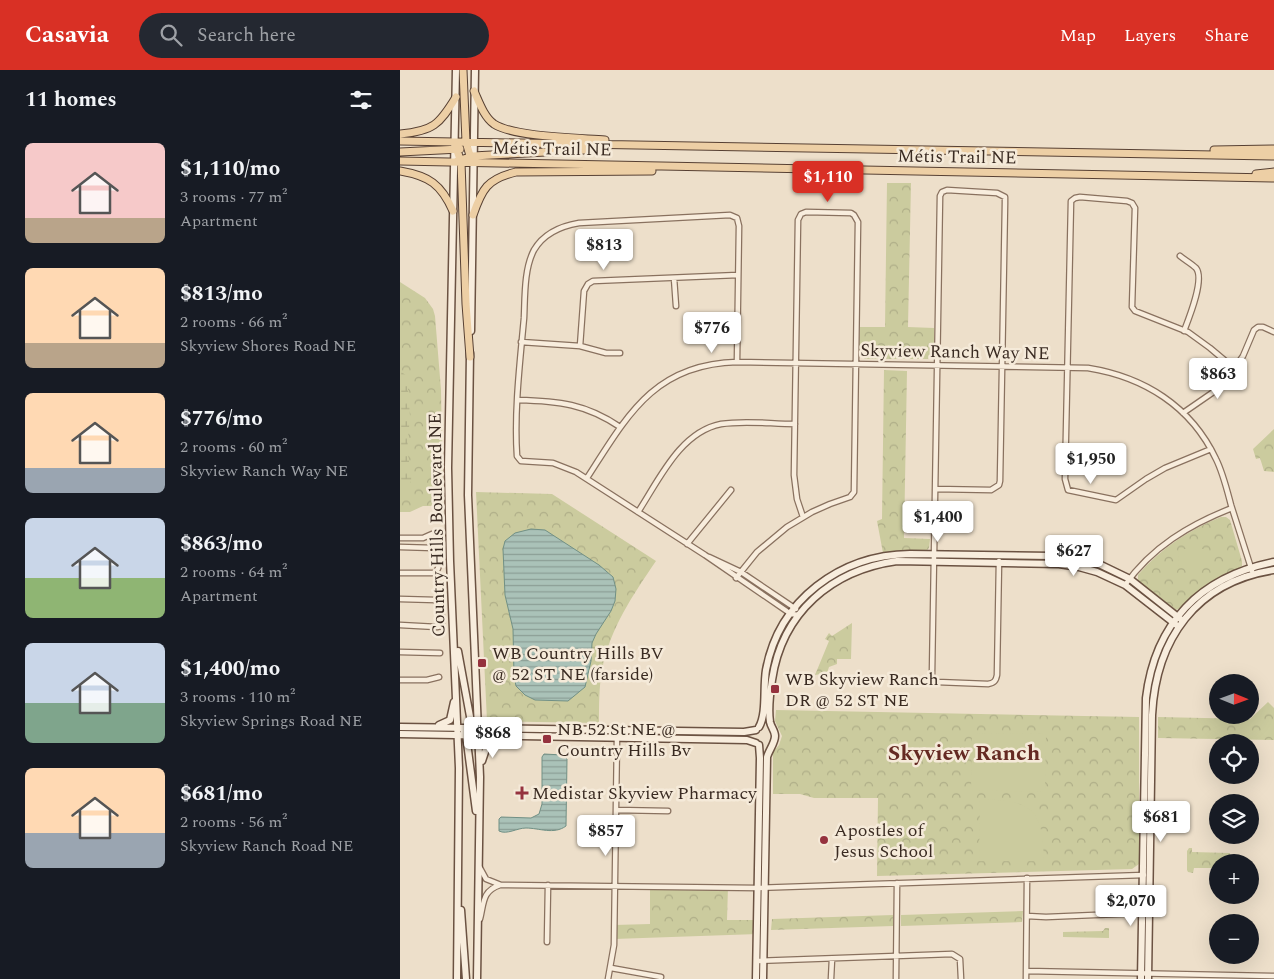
<!DOCTYPE html>
<meta charset="utf-8">
<style>
:root{--surface:#171b24;--page:#242831;--text:#f1f3f6;--muted:#9ea1a6;--accent:#d93025}
body{margin:0;font-family:Spectral,serif;background:var(--page);color:var(--text);height:100vh;display:flex;flex-direction:column;font-size:19px;white-space:nowrap}
*{box-sizing:border-box;margin:0}
p{font-size:16px;color:var(--muted)}
.icon{flex:none;width:28px;height:28px;fill:none;stroke:currentColor;stroke-width:2;stroke-linecap:round;stroke-linejoin:round}
.map{position:relative;flex:1;overflow:hidden}
.details{display:flex;flex-direction:column;background:var(--surface);width:400px}
.details>*{flex:none}
.needle{width:32px;rotate:91deg}
.buttons{position:absolute;left:809px;top:604px;display:grid;gap:10px}
.buttons a{display:grid;place-items:center;width:50px;height:50px;border-radius:50%;background:var(--surface);box-shadow:0 5px 20px #0002;font-size:25px}
.price{position:absolute;translate:-50% -42px;padding:0 11px;border-radius:5px;background:#fff;color:#222;font-size:16px;line-height:32px;filter:drop-shadow(0 1px 2px #0008)}
.price::after{content:'';position:absolute;left:50%;top:30px;width:15px;height:11px;margin-left:-8px;background:inherit;clip-path:polygon(0 0,100% 0,50% 100%)}
.price.current{background:var(--accent);color:#fff}
ul{padding:0;list-style:none}
li{display:flex;align-items:center;gap:15px;height:125px;padding:0 25px}
li span{display:grid;place-items:center;flex:none;width:140px;height:100px;border-radius:8px;color:#555}
li>.icon{margin-inline-start:auto}
span .icon{width:60px;height:60px;fill:#fffc;stroke-width:1}
li b{font-size:21px}
h2{display:flex;justify-content:space-between;align-items:center;height:60px;padding:0 25px;font-size:21px}
header{display:flex;align-items:center;gap:30px;box-sizing:border-box;height:70px;padding:0 25px;background:var(--accent);color:#fff}
header strong{font-size:24px}
nav{display:flex;gap:28px;margin-inline-start:auto;font-size:18px}
.search{width:350px;height:45px;background:var(--page);display:flex;align-items:center;gap:12px;box-sizing:border-box;padding:0 18px;border-radius:28px;color:var(--muted);font-size:19px}
main{display:flex;flex:1;min-height:0}
.map>svg:first-child{display:block}
.forest{fill:url(#forest-crowns)}
.wetland{fill:url(#wetland-marsh)}
.garden{fill:#cbcb9e}
.water{fill:url(#water-rules);stroke:#719085}
.lines{fill:none;stroke-linecap:round;stroke-linejoin:round}
.street-casing{stroke:#89715f;stroke-width:7}
.secondary-casing{stroke:#6b5242;stroke-width:9}
.primary-casing{stroke:#574033;stroke-width:9}
.street{stroke:#f8eddd;stroke-width:4.5}
.secondary{stroke:#f8eddd;stroke-width:6}
.primary{stroke:#edcfa5;stroke-width:7}
.poi-dot{fill:#95323e;stroke:#f5ead9;stroke-width:2}
.labels{text-anchor:middle;dominant-baseline:central;stroke-width:5;stroke-linejoin:round;paint-order:stroke}
.street-label{font-size:18px;fill:#3a2b22;stroke:#f5ead9}
.poi-label{font-size:18px;fill:#3a2b22;stroke:#f5ead9;text-anchor:start}
.district-label{font-size:22px;font-weight:bold;fill:#652a23;stroke:#f5ead9}
</style>
<header>
<strong>Casavia</strong>
<div class="search"><svg class="icon" aria-label="search" viewBox="0 0 24 24"><circle cx="10" cy="10" r="6"/><path d="M15 15l6 6"/></svg>Search here</div>
<nav><a>Map</a><a>Layers</a><a>Share</a></nav>
</header>
<main>
<section class="details">
<h2>11 homes<svg class="icon" aria-label="filters" viewBox="0 0 24 24"><path d="M4 7h16M4 17h16"/><circle cx="9" cy="7" r="2"/><circle cx="15" cy="17" r="2"/></svg></h2>
<ul>
<li><span style="background:linear-gradient(#f6c9c9 75%,#b9a48a 0)"><svg class="icon" aria-label="home" viewBox="0 0 24 24"><path d="M3 11l9-7 9 7M6 9v11h12V9"/></svg></span><div><b>$1,110/mo</b><p>3 rooms · 77 m²</p><p>Apartment</p></div></li>
<li><span style="background:linear-gradient(#ffd9b3 75%,#b9a48a 0)"><svg class="icon" aria-label="home" viewBox="0 0 24 24"><path d="M3 11l9-7 9 7M6 9v11h12V9"/></svg></span><div><b>$813/mo</b><p>2 rooms · 66 m²</p><p>Skyview Shores Road NE</p></div></li>
<li><span style="background:linear-gradient(#ffd9b3 75%,#9aa5b1 0)"><svg class="icon" aria-label="home" viewBox="0 0 24 24"><path d="M3 11l9-7 9 7M6 9v11h12V9"/></svg></span><div><b>$776/mo</b><p>2 rooms · 60 m²</p><p>Skyview Ranch Way NE</p></div></li>
<li><span style="background:linear-gradient(#c9d6e8 60%,#8fb573 0)"><svg class="icon" aria-label="home" viewBox="0 0 24 24"><path d="M3 11l9-7 9 7M6 9v11h12V9"/></svg></span><div><b>$863/mo</b><p>2 rooms · 64 m²</p><p>Apartment</p></div></li>
<li><span style="background:linear-gradient(#c9d6e8 60%,#7fa58c 0)"><svg class="icon" aria-label="home" viewBox="0 0 24 24"><path d="M3 11l9-7 9 7M6 9v11h12V9"/></svg></span><div><b>$1,400/mo</b><p>3 rooms · 110 m²</p><p>Skyview Springs Road NE</p></div></li>
<li><span style="background:linear-gradient(#ffd9b3 65%,#9aa5b1 0)"><svg class="icon" aria-label="home" viewBox="0 0 24 24"><path d="M3 11l9-7 9 7M6 9v11h12V9"/></svg></span><div><b>$681/mo</b><p>2 rooms · 56 m²</p><p>Skyview Ranch Road NE</p></div></li>
</ul>
</section>
<div class="map">
<svg width="874" height="909" viewBox="0 0 874 909">
<defs>
<pattern id="forest-crowns" width="20" height="18" patternUnits="userSpaceOnUse" patternTransform="scale(1.25)"><rect width="20" height="18" fill="#cbcb9e"/><path d="M2 6a3 3 0 1 1 6 0M12 15a3 3 0 1 1 6 0" fill="none" stroke="#afae88"/></pattern>
<pattern id="wetland-marsh" width="20" height="14" patternUnits="userSpaceOnUse" patternTransform="scale(1.25)"><rect width="20" height="14" fill="#cbcb9e"/><path d="M1 5h8M5 5V1M11 12h8M15 12V8" fill="none" stroke="#afae88"/></pattern>
<pattern id="water-rules" width="6" height="5" patternUnits="userSpaceOnUse" patternTransform="scale(1.25)"><rect width="6" height="5" fill="#aac2b8"/><path d="M0 2.5h6" fill="none" stroke="#8b9e95"/></pattern>
</defs>
<rect width="100%" height="100%" fill="#eddfca"/>
<path class="forest" d="M487 113H511L508 257 534 258V283L528 289H465C456 284 460 266 460 257H485Z
M0 212 25 228 33 239 35 246 41 320 43 436H23L10 442H0Z
M484 300 507 301 504 468 530 469 529 478 526 481 504 480 483 483 477 451 482 449Z
M874 359V402L864 401 860 388 856 389 853 379Z
M76 422 152 424 256 491C233 525 210 558 202 600 199 617 199 635 199 653L87 651Z
M821 447H826L830 450 842 491V496C829 505 813 510 800 520 792 526 785 537 776 540L738 511V505C761 478 789 460 821 447Z
M452 553 451 589H437V594L429 597 427 603 415 605 429 571 425 569 429 563 432 566Z
M868 632 874 638V670L758 668V647L850 649Z
M376 640 739 647V794L732 799 477 806 478 728H414L400 724H373V682L379 675 382 666 375 651Z
M789 778H792V782L830 783V792H818L817 798H794L793 803 788 802 787 800V781Z
M250 817H328L327 850H358V864L214 869V855L250 854Z
M623 841 622 852 501 856V845Z
M493 845V856L371 860 372 849Z
M705 858H709V868L663 867V862L703 861Z"/>
<path class="wetland" d="M0 301 7 306 10 346 7 381 12 407 10 414 0 419Z"/>
<path class="garden" d="M779 479H805V498H778Z
M572 663 646 664 645 722 571 720Z
M580 729C632 731 643 737 644 791H579Z"/>
<path class="water" d="M131 459 145 460 199 495 213 507 216 519 215 531 211 541 196 564 192 573 191 591 185 617 168 631 135 630 125 625 116 616 114 606 113 559 105 525 103 479 105 471 115 463Z
M144 684 163 685 167 689 166 756C154 765 139 758 126 758 117 758 107 765 99 761V749L101 747 131 748 139 744 142 734V687Z"/>
<g class="lines">
<g class="street-casing">
<path id="street" d="M780 186C785 190 792 194 796 198 805 209 789 248 784 261
M274 208 276 236
M121 272 180 276 184 221 188 214 193 211 338 205
M180 276 206 283H220
M337 292 339 156 337 148 330 145 179 153C161 156 144 163 134 180 124 199 125 226 124 248 120 292 114 341 117 386L121 391 153 393 176 402 305 485 391 544 399 545
M118 330C159 331 186 334 220 357
M783 343 812 323 827 309 843 286 854 260 858 257H863L874 262
M811 379 765 398 746 409 716 430 668 420 665 409 671 131 675 128 680 127 727 131 732 133 735 138 732 237 735 241 788 262 810 278 835 299
M187 408C227 346 254 294 337 292L688 298C744 307 791 336 816 389 823 403 827 420 831 435 838 457 845 479 852 501
M535 419 591 420 599 415 600 411 605 133V127L597 123 547 120 542 122 540 126 532 605 533 610 537 612 588 614C594 613 596 611 597 605L599 491
M238 442C259 410 280 362 321 354 345 350 371 354 395 354
M0 468H23L32 464
M287 474 331 420
M0 477 34 478C41 482 41 497 35 503H0
M309 487 341 502 396 539
M336 508 357 482 387 457 412 442 430 434 450 427 454 422 458 152 454 145 451 143 406 142 401 144 398 150 394 405 397 429 403 447
M725 515C752 477 789 455 832 438
M0 529 36 530 41 533 42 552 41 556 37 557 0 555
M0 582 40 583
M0 610H27L39 607
M216 740 268 741
M80 798 86 809 101 815 358 818 744 805
M627 846 646 847 742 843
M80 849C84 833 82 821 100 815
M147 872 148 815
M357 891 552 884 560 889 561 909
M211 898 261 907
M626 901 874 906
M208 909 214 875 217 667
M431 909 432 889
M496 909 497 813
M626 909 627 808"/>
</g>
<g class="secondary-casing">
<path id="secondary" d="M56 0 48 398 50 491 59 698 57 909
M71 261 75 0
M70 283 68 425 80 707 77 909
M58 581 71 652 75 661
M39 655 50 650 54 632
M0 657 344 662 356 660
M359 657C367 643 363 618 366 600 379 530 440 485 510 484L652 486 686 490 701 495 730 509 783 551
M64 662 66 665 76 741
M0 664 347 670 356 673
M82 691 88 673 99 667
M61 840 66 909
M356 909 360 688 359 675
M363 909 367 687C369 680 375 673 375 666 375 661 371 657 370 652 368 639 370 623 372 610 382 542 432 500 497 491L659 494 679 497 697 502 725 515 779 557
M741 909 746 628C755 553 800 507 874 492
M748 909 752 645C756 569 796 512 874 500"/>
</g>
<g class="primary-casing">
<path id="primary" d="M63 0 66 72 71 89
M74 21C79 32 84 47 94 54 114 67 179 68 205 70
M0 64C33 61 39 55 56 27
M0 71 874 86
M54 72 61 92 66 234 70 287
M814 80 874 79
M0 82 60 79
M0 91 874 108
M57 91 73 86 203 79
M0 101C29 106 41 114 53 141
M856 104 874 102
M73 145C82 119 87 109 116 102L252 101"/>
</g>
<use href="#street" class="street"/>
<use href="#secondary" class="secondary"/>
<use href="#primary" class="primary"/>
</g>
<g class="poi-dot">
<rect x="77" y="588" width="10" height="10" rx="2.5"/>
<rect x="370" y="614" width="10" height="10" rx="2.5"/>
<rect x="142" y="664" width="10" height="10" rx="2.5"/>
<path d="M119.5 715.5h5v5h5v5h-5v5h-5v-5h-5v-5h5z"/>
<circle cx="424" cy="770" r="5"/>
</g>
<g class="labels">
<g class="street-label">
<text transform="translate(152 79) rotate(1)">Métis Trail NE</text>
<text transform="translate(557 87) rotate(1)">Métis Trail NE</text>
<text transform="translate(555 282) rotate(1)">Skyview Ranch Way NE</text>
<text transform="translate(37 455) rotate(-91)">Country Hills Boulevard NE</text>
</g>
<g class="poi-label">
<text x="92" y="583">WB Country Hills BV<tspan x="92" dy="21">@ 52 ST NE (farside)</tspan></text>
<text x="385" y="609">WB Skyview Ranch<tspan x="385" dy="21">DR @ 52 ST NE</tspan></text>
<text x="157" y="659">NB 52 St NE @<tspan x="157" dy="21">Country Hills Bv</tspan></text>
<text x="132" y="723">Medistar Skyview Pharmacy</text>
<text x="434" y="760">Apostles of<tspan x="434" dy="21">Jesus School</tspan></text>
</g>
<g class="district-label">
<text x="564" y="683">Skyview Ranch</text>
</g>
</g>
</svg>
<div class="buttons">
<a><svg class="needle" viewBox="-14 -14 28 28"><path d="M0-13l5 13h-10z" fill="#e53935"/><path d="M0 13l5-13h-10z" fill="#9ea1a6"/></svg></a>
<a><svg class="icon" aria-label="locate" viewBox="0 0 24 24"><circle cx="12" cy="12" r="6"/><path d="M12 2v4M12 18v4M2 12h4M18 12h4"/></svg></a>
<a><svg class="icon" aria-label="layers" viewBox="0 0 24 24"><path d="M12 4l9 5-9 5-9-5zM3 14l9 5 9-5"/></svg></a>
<a>+</a>
<a>−</a>
</div>
<b class="price current" style="left:428px;top:133px">$1,110</b>
<b class="price" style="left:204px;top:201px">$813</b>
<b class="price" style="left:312px;top:284px">$776</b>
<b class="price" style="left:818px;top:330px">$863</b>
<b class="price" style="left:691px;top:415px">$1,950</b>
<b class="price" style="left:538px;top:473px">$1,400</b>
<b class="price" style="left:674px;top:507px">$627</b>
<b class="price" style="left:93px;top:689px">$868</b>
<b class="price" style="left:761px;top:773px">$681</b>
<b class="price" style="left:206px;top:787px">$857</b>
<b class="price" style="left:731px;top:857px">$2,070</b>
</div>
</main>
